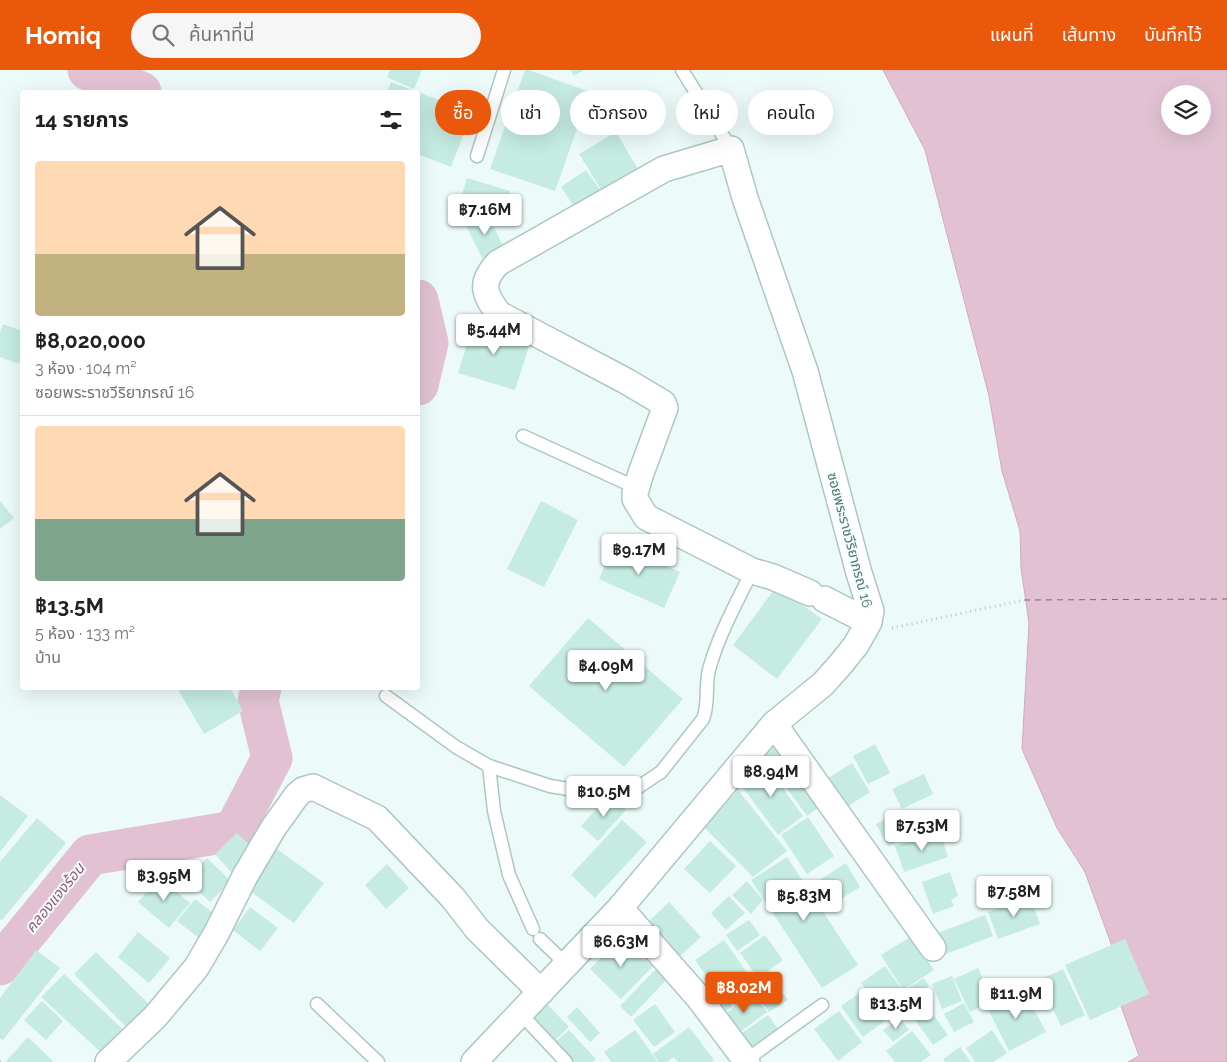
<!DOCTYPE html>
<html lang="th">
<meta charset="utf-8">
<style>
:root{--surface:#fff;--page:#f6f6f6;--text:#222;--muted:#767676;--line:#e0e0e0;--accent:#ea580c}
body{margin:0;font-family:Raleway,"Noto Sans Thai",sans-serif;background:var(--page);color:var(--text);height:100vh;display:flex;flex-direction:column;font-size:19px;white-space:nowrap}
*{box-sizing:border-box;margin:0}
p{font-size:16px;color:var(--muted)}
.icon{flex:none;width:28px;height:28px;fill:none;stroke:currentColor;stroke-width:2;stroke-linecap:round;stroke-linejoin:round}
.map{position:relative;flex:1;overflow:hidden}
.panel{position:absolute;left:20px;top:20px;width:400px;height:600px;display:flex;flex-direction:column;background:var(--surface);border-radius:5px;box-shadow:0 5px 20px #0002}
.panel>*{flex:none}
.hud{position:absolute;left:435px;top:20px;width:475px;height:45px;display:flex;gap:10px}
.buttons{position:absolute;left:1161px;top:15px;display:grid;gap:10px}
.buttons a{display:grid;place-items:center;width:50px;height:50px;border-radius:50%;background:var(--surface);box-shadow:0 5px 20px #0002;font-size:25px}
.price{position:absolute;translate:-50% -42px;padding:0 11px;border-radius:5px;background:#fff;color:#222;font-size:16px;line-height:32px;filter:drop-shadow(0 1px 2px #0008)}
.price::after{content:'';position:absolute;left:50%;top:30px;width:15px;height:11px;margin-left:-8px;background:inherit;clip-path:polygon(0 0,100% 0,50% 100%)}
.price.on{background:var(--accent);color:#fff}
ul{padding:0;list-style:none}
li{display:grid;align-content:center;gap:10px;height:265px;padding:0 15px}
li+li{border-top:1px solid var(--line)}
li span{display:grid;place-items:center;height:155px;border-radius:5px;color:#555}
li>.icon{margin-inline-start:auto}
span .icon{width:90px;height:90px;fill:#fffc;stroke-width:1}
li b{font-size:21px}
h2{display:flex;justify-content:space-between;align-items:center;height:60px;padding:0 15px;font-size:21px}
.pill{padding:0 18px;border-radius:22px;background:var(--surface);box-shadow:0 5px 20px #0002;font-size:18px;line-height:45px}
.pill.on{background:var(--accent);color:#fff}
header{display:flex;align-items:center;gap:30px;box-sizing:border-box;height:70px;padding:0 25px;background:var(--accent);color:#fff}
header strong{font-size:24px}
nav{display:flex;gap:28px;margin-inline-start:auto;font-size:18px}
.search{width:350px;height:45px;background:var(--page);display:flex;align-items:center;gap:12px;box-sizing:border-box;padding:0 18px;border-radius:28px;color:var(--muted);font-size:19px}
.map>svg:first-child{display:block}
.water{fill:#e2c2d2;stroke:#d3aabd;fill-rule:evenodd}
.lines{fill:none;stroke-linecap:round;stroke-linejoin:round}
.river{stroke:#e2c2d2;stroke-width:41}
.ferry{stroke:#985875;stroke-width:1;stroke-dasharray:6 5;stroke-linecap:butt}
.building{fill:#c5ebe2}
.lane-casing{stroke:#adc7c2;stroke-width:15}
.street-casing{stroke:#adc7c2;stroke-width:28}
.path{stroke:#aad2c8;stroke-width:3;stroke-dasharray:1 4;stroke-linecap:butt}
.lane{stroke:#fff;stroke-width:12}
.street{stroke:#fff;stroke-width:25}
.labels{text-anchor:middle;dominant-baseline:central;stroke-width:4;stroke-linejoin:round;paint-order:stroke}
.street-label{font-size:14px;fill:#51736a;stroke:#f2fdfd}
.water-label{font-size:15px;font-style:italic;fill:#985875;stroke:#f2fdfd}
</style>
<header>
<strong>Homiq</strong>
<div class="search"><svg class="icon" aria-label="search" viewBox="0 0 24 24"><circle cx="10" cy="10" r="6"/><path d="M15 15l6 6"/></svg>ค้นหาที่นี่</div>
<nav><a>แผนที่</a><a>เส้นทาง</a><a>บันทึกไว้</a></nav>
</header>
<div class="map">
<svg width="1227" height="992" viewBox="0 0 1227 992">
<rect width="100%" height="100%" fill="#ecfbfa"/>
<path class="water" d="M883 0H1227V992H1128L1139 986 1112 911 1113 879 1085 802 1057 758 1022 679 1029 553 1021 498 1020 461 1002 401 989 326 925 80ZM1170 24H1202V56H1170Z"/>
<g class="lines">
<path class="river" d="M88 0 141 22
M418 230 428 273 418 315
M0 895 90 785 234 761 272 688 258 631 261 618"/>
<path class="ferry" d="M1024 530 1227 529"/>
</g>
<path class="building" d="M390 0H422L414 19 387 7Z
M525 0H529L590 22 555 121 490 99Z
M570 0H584L574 6Z
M391 12 455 36 459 26 476 32 451 97 418 84V22H387Z
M616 62 641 104 605 126 579 84Z
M586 100 601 121 575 138 561 117Z
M467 108 510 121 502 148 459 135Z
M488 145 504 178 482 188 466 155Z
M474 252 531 270 515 320 458 303Z
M3 254 22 261V283L19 294 0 287V263Z
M0 431 14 448 0 459Z
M541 431 578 450 544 517 507 499Z
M614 474 680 502 664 538 599 509Z
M777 516 822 549 777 609 733 575Z
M588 548 683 629 624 697 529 616Z
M177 618H230L243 641 204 664Z
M779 671 825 733 807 746 762 684Z
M875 674 890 703 868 714 853 686Z
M761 688 803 746 778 765 741 715Z
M852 693 870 722 844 739 825 710Z
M924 704 933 724 902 739 892 719Z
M738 720 787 781 753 807 704 757Z
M0 725 28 746 0 782Z
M609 725 626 740 598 771 581 756Z
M901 741 913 762 888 776 876 754Z
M808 747 834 786 807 804 781 765Z
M37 748 66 773 2 850 0 849V792Z
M622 750 647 772 595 828 571 805Z
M940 762 948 787 904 802 895 776Z
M237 763 257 782 238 810 215 784Z
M710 771 736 796 710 823 684 799Z
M277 779 324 813 294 853 247 819Z
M787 787 858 895 822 918 751 810Z
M207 788 231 811 210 832 187 810Z
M846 793 860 817 826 838 812 815Z
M387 794 409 818 386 839 365 815Z
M950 802 958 826 951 830 954 836 933 844 922 812Z
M159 807 190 833 169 858 138 832Z
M747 811 763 830 751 844 732 825Z
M729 826 745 843 726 860 711 843Z
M1030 827 1040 854 998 869 988 842Z
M195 829 222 850 204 872 177 851Z
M669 832 701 867 678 888 646 854Z
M250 837 278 858 260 881 233 860Z
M985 845 993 866 941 886 933 865Z
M749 850 760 865 737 881 726 865Z
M138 862 170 888 149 913 118 887Z
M765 865 783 890 758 908 740 883Z
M912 866 934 900 903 920 881 885Z
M621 867 653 896 621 929 590 899Z
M1125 869 1149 924 1090 950 1065 895Z
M724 870 750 907 721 927 695 890Z
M36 880 60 898 3 970 0 968V928Z
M96 882 155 940 132 963 74 904Z
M659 896 670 906 631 947 620 936Z
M885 896 910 931 887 947 861 913Z
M978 898 994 931 970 942 954 909Z
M1063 899 1085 945 1061 956 1039 910Z
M64 904 130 966 108 989 41 927Z
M952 906 962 931 942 939 932 914Z
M924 908 929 916 910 928 905 920Z
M772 909 788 930 769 942 754 921Z
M1023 918 1046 962 1009 981 987 937Z
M863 921 885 951 863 967 841 936Z
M753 923 767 942 736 965 722 946Z
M724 926 732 937 719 945 712 935Z
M920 926 948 965 933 975 905 936Z
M42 931 63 951 46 970 24 950Z
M546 933 569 957 552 973 529 949Z
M964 933 974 952 954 962 944 944Z
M655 934 675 962 654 977 633 950Z
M577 937 600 963 590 972 567 947Z
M839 941 862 972 838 991 814 959Z
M768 945 781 963 749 985 736 967Z
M900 948 909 960 893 972 883 960Z
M689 957 714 990 712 992H678L674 987 667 992H659L653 984Z
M569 960 596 989 593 992H570L553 974Z
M635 960 658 992H611L604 982Z
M992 960 1007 983 993 992H975L966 978Z
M912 961 931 985 921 992H895L886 981Z
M28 967 53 991 52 992H8L6 991Z
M960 977 971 992H945L943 989Z"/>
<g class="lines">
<g class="lane-casing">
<path id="lane" d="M682 0 731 79
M477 86 504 0
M523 366 637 418
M386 626 456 677 489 696 550 716 605 725 634 720 661 702 703 649C710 632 704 613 710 596 720 562 737 532 752 501
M489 696 494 741 509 805 533 859
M540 869 567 895
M317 934 378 992
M521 944 566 992
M746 990 822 935"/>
</g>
<g class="street-casing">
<path id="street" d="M824 529 869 552
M774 654 933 878
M620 838 699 928 747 992
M108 992 155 947 196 898 216 864 245 806 274 757 297 725 303 720 313 717 377 748 453 828 477 859 541 922
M474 992 620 838 774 654 823 614 840 595 856 575 869 552 871 541 859 503 805 301 745 128 731 79 664 99 498 193C479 213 484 224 499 244L626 311 663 333 665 338 641 403 635 423V429L646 447 752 501 773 507 810 523"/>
</g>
<path class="path" d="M892 558 1024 530
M0 991 1 992"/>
<use href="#lane" class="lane"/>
<use href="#street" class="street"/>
</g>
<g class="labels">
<g class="street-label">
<text transform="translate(850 470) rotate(75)">ซอยพระราชวีริยาภรณ์ 16</text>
</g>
<g class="water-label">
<text transform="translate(55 828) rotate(-51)">คลองแจงร้อน</text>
</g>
</g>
</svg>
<div class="buttons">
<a><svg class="icon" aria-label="layers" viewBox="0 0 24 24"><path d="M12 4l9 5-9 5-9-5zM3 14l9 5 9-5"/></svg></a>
</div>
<b class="price" style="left:485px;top:166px">฿7.16M</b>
<b class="price" style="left:494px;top:286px">฿5.44M</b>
<b class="price" style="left:639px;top:506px">฿9.17M</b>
<b class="price" style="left:606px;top:622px">฿4.09M</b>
<b class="price" style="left:771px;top:728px">฿8.94M</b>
<b class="price" style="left:604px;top:748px">฿10.5M</b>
<b class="price" style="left:922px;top:782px">฿7.53M</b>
<b class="price" style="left:164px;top:832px">฿3.95M</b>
<b class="price" style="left:1014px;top:848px">฿7.58M</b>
<b class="price" style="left:804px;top:852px">฿5.83M</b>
<b class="price" style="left:621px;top:898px">฿6.63M</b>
<b class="price on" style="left:744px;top:944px">฿8.02M</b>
<b class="price" style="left:1016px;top:950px">฿11.9M</b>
<b class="price" style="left:896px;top:960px">฿13.5M</b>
<div class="hud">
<a class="pill on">ซื้อ</a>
<a class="pill">เช่า</a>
<a class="pill">ตัวกรอง</a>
<a class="pill">ใหม่</a>
<a class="pill">คอนโด</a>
</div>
<section class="panel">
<h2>14 รายการ<svg class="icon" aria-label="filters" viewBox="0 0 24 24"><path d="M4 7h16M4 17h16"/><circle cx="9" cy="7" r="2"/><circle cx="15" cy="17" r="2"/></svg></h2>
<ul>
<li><span style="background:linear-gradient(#ffd9b3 60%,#c2b280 0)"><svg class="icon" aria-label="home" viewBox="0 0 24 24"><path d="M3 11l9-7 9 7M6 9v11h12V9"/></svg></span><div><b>฿8,020,000</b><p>3 ห้อง · 104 m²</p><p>ซอยพระราชวีริยาภรณ์ 16</p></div></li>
<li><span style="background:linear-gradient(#ffd9b3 60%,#7fa58c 0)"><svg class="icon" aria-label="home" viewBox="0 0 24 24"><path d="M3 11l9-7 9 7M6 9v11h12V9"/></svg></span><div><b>฿13.5M</b><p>5 ห้อง · 133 m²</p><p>บ้าน</p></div></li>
</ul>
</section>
</div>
